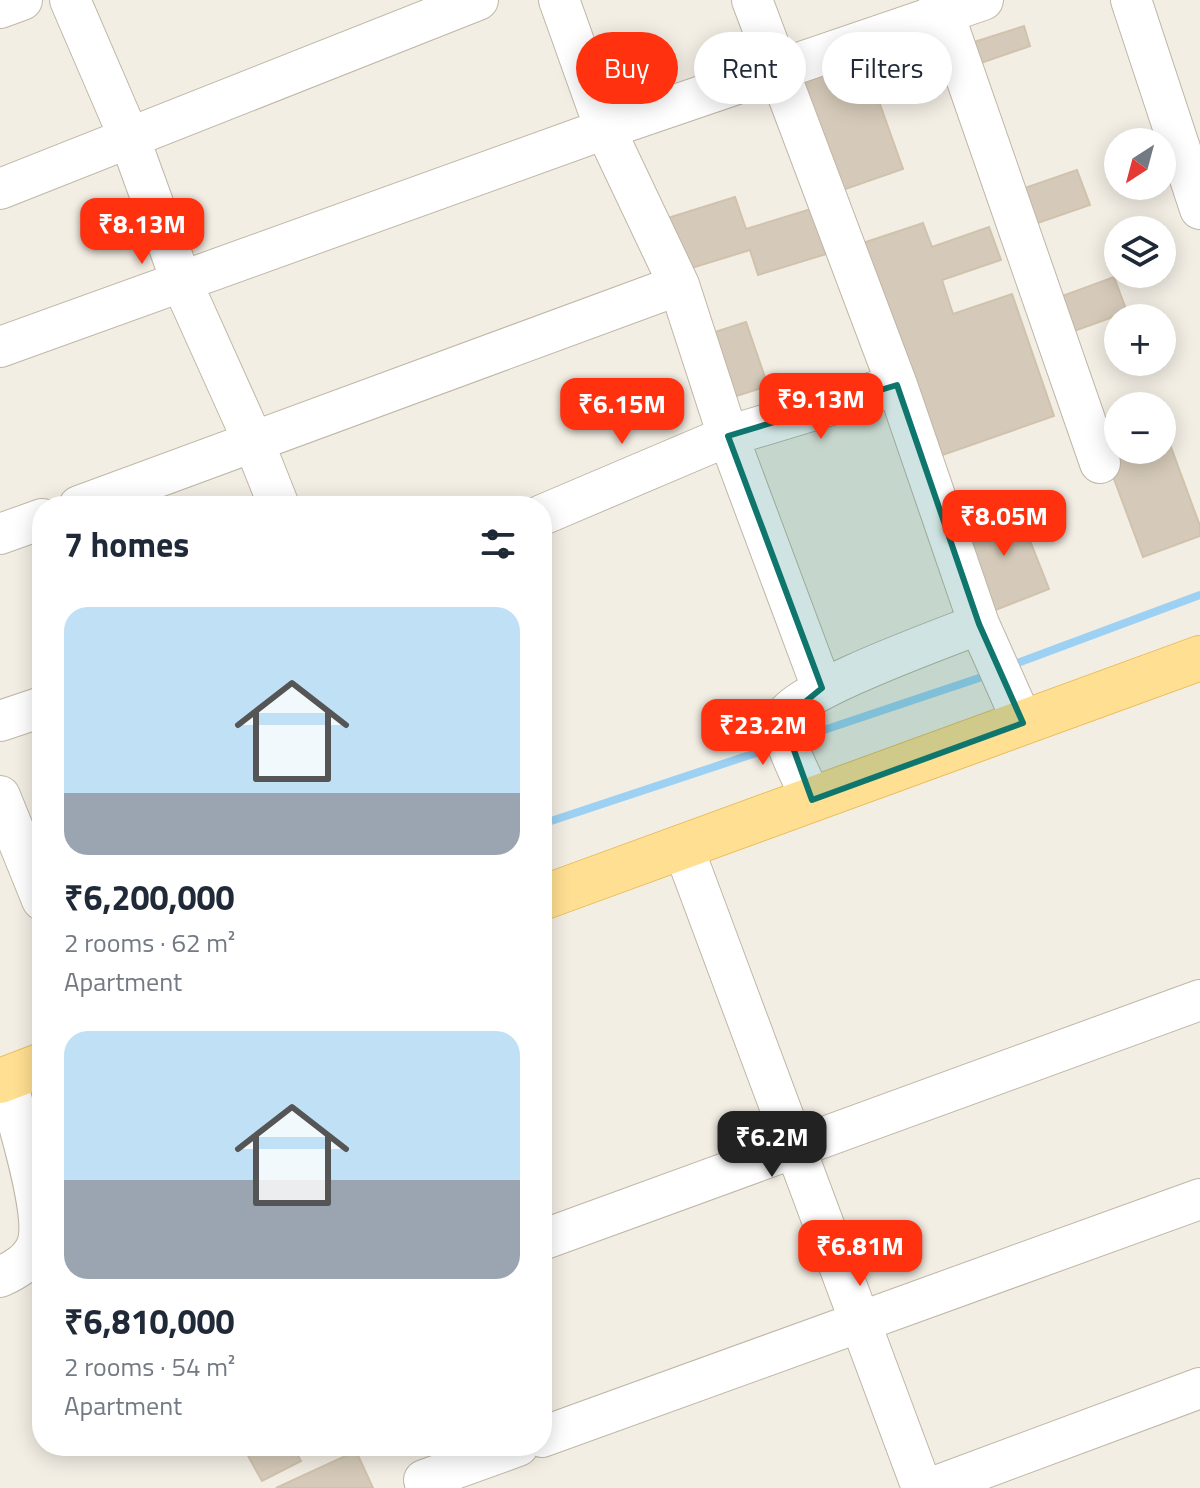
<!DOCTYPE html>
<meta charset="utf-8">
<style>
:root{--surface:#fff;--page:#f6f6f7;--text:#1f2937;--muted:#747a83;--accent:#ff310f}
body{margin:0;font-family:"Titillium Web",sans-serif;background:var(--page);color:var(--text);height:100vh;display:flex;flex-direction:column;font-size:30px;white-space:nowrap}
*{box-sizing:border-box;margin:0}
p{font-size:26px;color:var(--muted)}
.icon{flex:none;width:44px;height:44px;fill:none;stroke:currentColor;stroke-width:2;stroke-linecap:round;stroke-linejoin:round}
.map{position:relative;flex:1;overflow:hidden}
.details{position:absolute;left:32px;top:496px;width:520px;height:960px;display:flex;flex-direction:column;background:var(--surface);border-radius:32px;box-shadow:0 4px 20px #0003}
.details>*{flex:none}
.guide{position:absolute;left:576px;top:32px;width:504px;height:72px;display:flex;gap:16px}
.needle{width:52px;rotate:216deg}
.tools{position:absolute;left:1104px;top:128px;display:grid;gap:16px}
.tools a{display:grid;place-items:center;width:72px;height:72px;border-radius:50%;background:var(--surface);box-shadow:0 4px 20px #0003;font-size:40px}
.price{position:absolute;translate:-50% -68px;padding:0 18px;border-radius:16px;background:var(--accent);color:#fff;font-size:26px;line-height:52px;filter:drop-shadow(0 2px 4px #0008)}
.price::after{content:'';position:absolute;left:50%;top:48px;width:24px;height:18px;margin-left:-12px;background:inherit;clip-path:polygon(0 0,100% 0,50% 100%)}
.price.selected{background:#222;color:#fff}
ul{padding:0;list-style:none}
li{display:grid;align-content:center;gap:16px;height:424px;padding:0 32px}
li span{display:grid;place-items:center;height:248px;border-radius:24px;color:#555}
li>.icon{margin-inline-start:auto}
span .icon{width:144px;height:144px;fill:#fffc;stroke-width:1}
li b{font-size:34px}
h2{display:flex;justify-content:space-between;align-items:center;height:96px;padding:0 32px;font-size:34px}
.chip{padding:0 28px;border-radius:36px;background:var(--surface);box-shadow:0 4px 20px #0003;font-size:28px;line-height:72px}
.chip.selected{background:var(--accent);color:#fff}
.map>svg:first-child{display:block}
.lines{fill:none;stroke-linecap:round;stroke-linejoin:round}
.stream{stroke:#9cd1f3;stroke-width:8}
.building{fill:#d5cab9;stroke:#d0c2ac;stroke-width:2}
.minor-casing{stroke:#bfb6a6;stroke-width:42}
.major-casing{stroke:#e9bd5c;stroke-width:46}
.minor{stroke:#fff;stroke-width:40}
.major{stroke:#ffdf91;stroke-width:44}
.marked{fill:#0f766e;fill-opacity:0.2;stroke:#0f766e;stroke-width:6;stroke-linejoin:round}
</style>
<div class="map">
<svg width="1200" height="1488" viewBox="0 0 1200 1488">
<rect width="100%" height="100%" fill="#f3eee4"/>
<g class="lines">
<path class="stream" d="M1015 664 1200 595
M797 739 979 678
M542 824 777 746"/>
</g>
<path class="building" d="M1024 26 1030 46 975 65 968 44Z
M862 54 903 169 834 193 793 79Z
M1077 170 1090 205 1029 226 1016 191Z
M735 197 746 229 811 209 826 254 758 275 750 250 685 270 668 218Z
M923 223 932 247 989 227 1001 260 942 280 953 314 1012 294 1054 416 931 459 857 245Z
M1114 277 1127 312 1066 334 1054 299Z
M746 322 768 386 727 399 706 335Z
M1168 439 1200 526V536L1143 557 1107 460 1136 450H1162V441Z
M1016 505 1049 589 993 611 960 526Z
M262 1446H293L301 1461 262 1481 247 1454Z
M356 1451 373 1488H276Z"/>
<g class="lines">
<g class="minor-casing">
<path id="minor" d="M70 0 129 137 182 283 254 443 279 506
M559 0 605 129 679 285 728 436 822 688
M752 0 897 385 979 624 1023 723
M939 0 1100 463
M1131 0 1200 209
M0 8 22 0
M0 189 478 0
M0 347 605 129 983 0
M79 506 679 285
M542 515 728 436 897 385
M0 534 42 519
M0 721 42 707
M0 796 42 900
M812 800C805 784 779 735 783 720 789 693 947 637 979 624
M683 847 922 1488
M542 1240 1200 1000
M0 1277C15 1270 30 1262 37 1245 48 1214 15 1114 6 1079
M542 1437 1200 1199
M424 1480 518 1446
M931 1488 1200 1388"/>
</g>
<g class="major-casing">
<path id="major" d="M542 898 1200 658
M0 1081 42 1065"/>
</g>
<use href="#minor" class="minor"/>
<use href="#major" class="major"/>
</g>
<path class="marked" d="M897 385 979 624 1023 723 812 800 783 720 822 688 728 436Z"/>
</svg>
<div class="tools">
<a><svg class="needle" viewBox="-14 -14 28 28"><path d="M0-13l5 13h-10z" fill="#e53935"/><path d="M0 13l5-13h-10z" fill="#747a83"/></svg></a>
<a><svg class="icon" aria-label="layers" viewBox="0 0 24 24"><path d="M12 4l9 5-9 5-9-5zM3 14l9 5 9-5"/></svg></a>
<a>+</a>
<a>−</a>
</div>
<b class="price" style="left:142px;top:266px">₹8.13M</b>
<b class="price" style="left:821px;top:441px">₹9.13M</b>
<b class="price" style="left:622px;top:446px">₹6.15M</b>
<b class="price" style="left:1004px;top:558px">₹8.05M</b>
<b class="price" style="left:763px;top:767px">₹23.2M</b>
<b class="price selected" style="left:772px;top:1179px">₹6.2M</b>
<b class="price" style="left:860px;top:1288px">₹6.81M</b>
<div class="guide">
<a class="chip selected">Buy</a>
<a class="chip">Rent</a>
<a class="chip">Filters</a>
</div>
<section class="details">
<h2>7 homes<svg class="icon" aria-label="filters" viewBox="0 0 24 24"><path d="M4 7h16M4 17h16"/><circle cx="9" cy="7" r="2"/><circle cx="15" cy="17" r="2"/></svg></h2>
<ul>
<li><span style="background:linear-gradient(#bfe0f5 75%,#9aa5b1 0)"><svg class="icon" aria-label="home" viewBox="0 0 24 24"><path d="M3 11l9-7 9 7M6 9v11h12V9"/></svg></span><div><b>₹6,200,000</b><p>2 rooms · 62 m²</p><p>Apartment</p></div></li>
<li><span style="background:linear-gradient(#bfe0f5 60%,#9aa5b1 0)"><svg class="icon" aria-label="home" viewBox="0 0 24 24"><path d="M3 11l9-7 9 7M6 9v11h12V9"/></svg></span><div><b>₹6,810,000</b><p>2 rooms · 54 m²</p><p>Apartment</p></div></li>
</ul>
</section>
</div>
